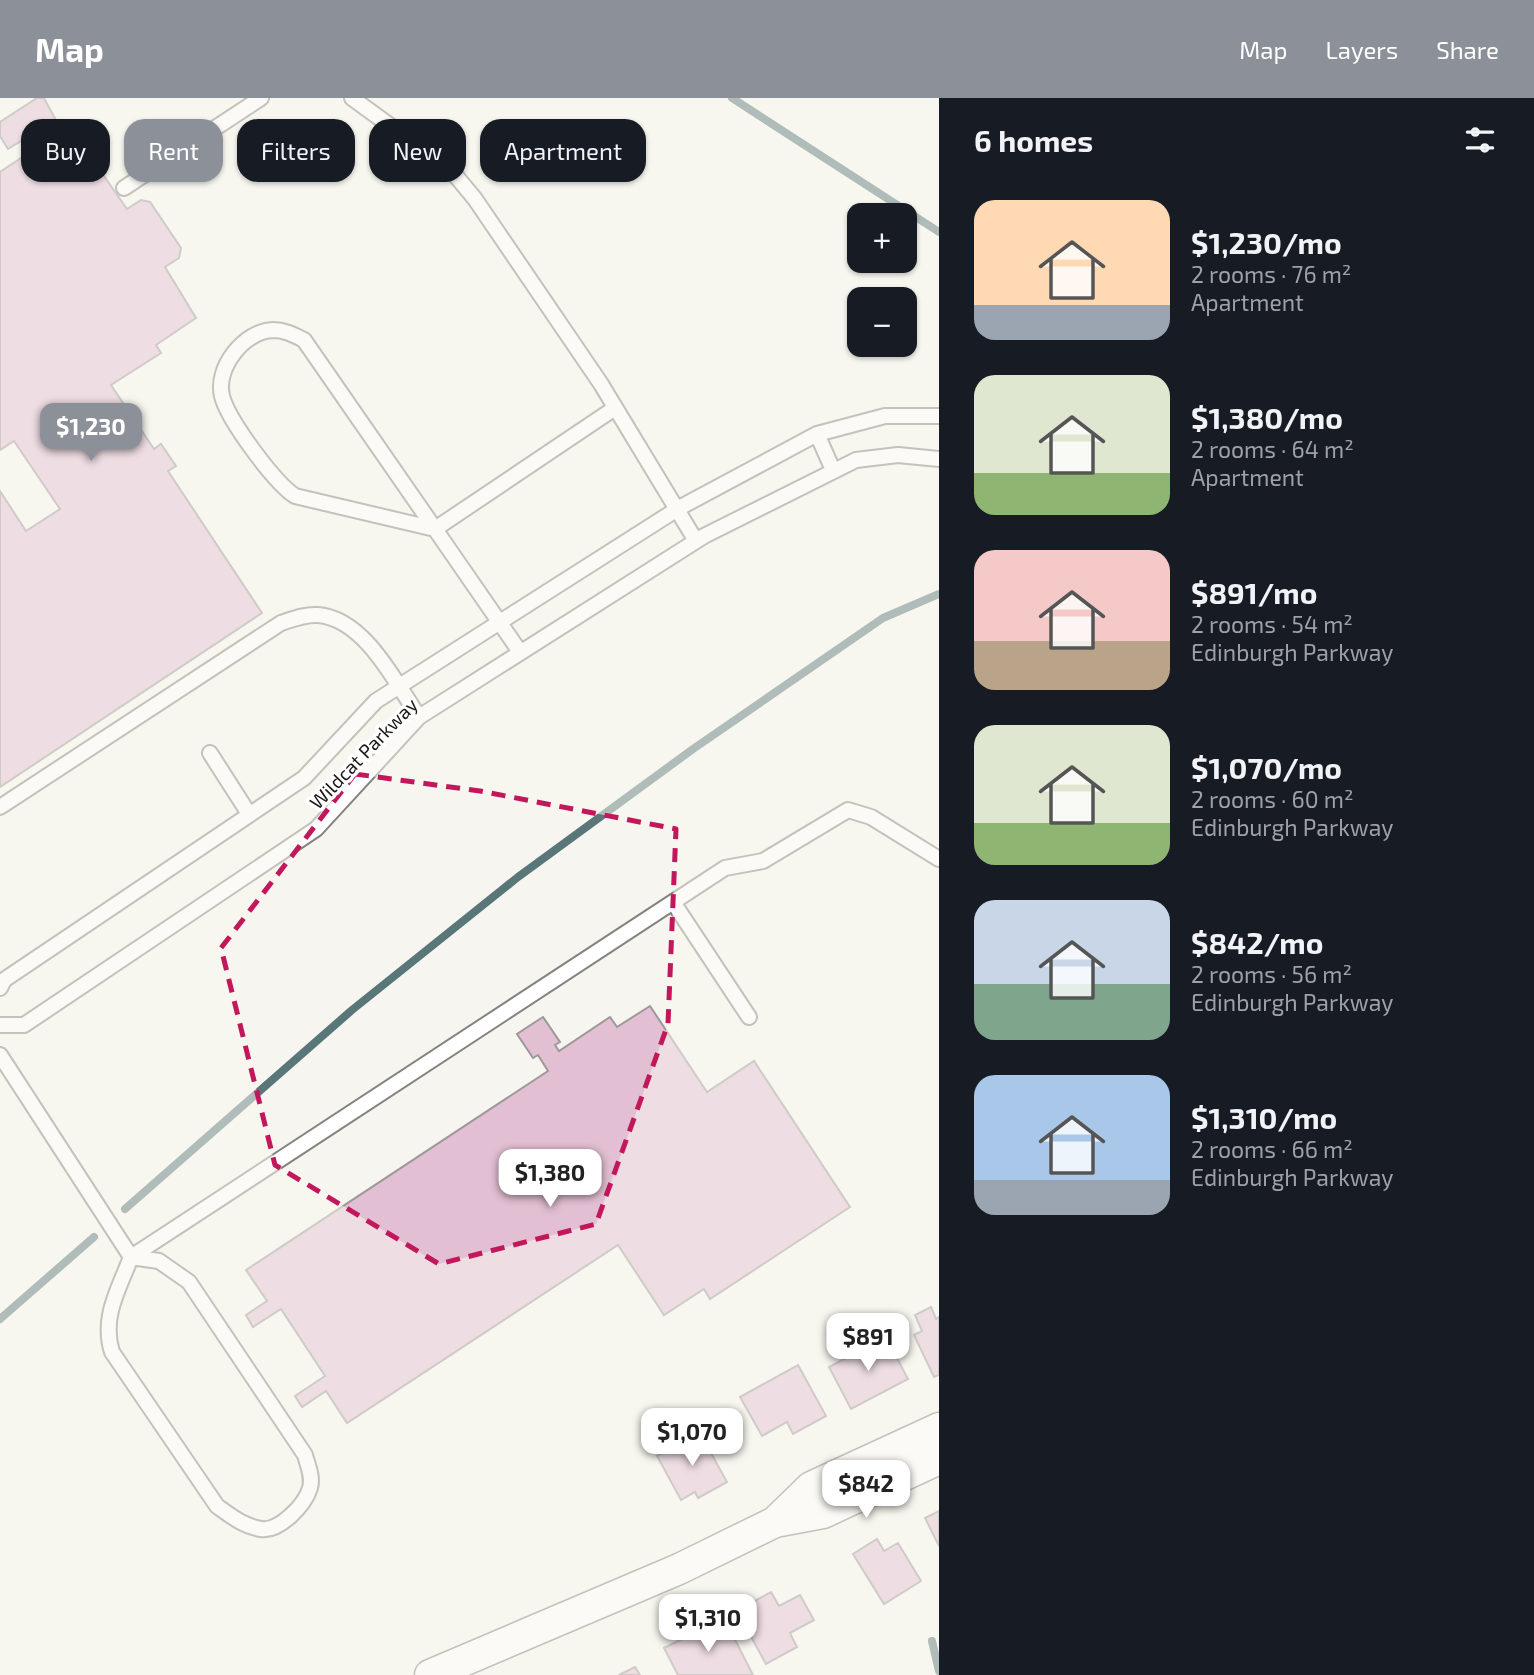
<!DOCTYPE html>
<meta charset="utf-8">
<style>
:root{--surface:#171b24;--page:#242831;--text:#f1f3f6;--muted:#9ea1a6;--accent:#8c9099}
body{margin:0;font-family:"Exo 2",sans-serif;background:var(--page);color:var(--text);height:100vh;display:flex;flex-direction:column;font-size:26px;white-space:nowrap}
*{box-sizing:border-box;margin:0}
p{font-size:23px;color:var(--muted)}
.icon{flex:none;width:38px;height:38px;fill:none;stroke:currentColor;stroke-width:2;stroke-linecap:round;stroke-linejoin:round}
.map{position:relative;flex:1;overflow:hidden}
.panel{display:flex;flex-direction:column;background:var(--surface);width:595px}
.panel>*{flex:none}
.top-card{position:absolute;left:21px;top:21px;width:665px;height:63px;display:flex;gap:14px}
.controls{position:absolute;left:847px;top:105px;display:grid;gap:14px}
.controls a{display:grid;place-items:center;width:70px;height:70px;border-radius:14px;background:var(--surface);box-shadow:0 2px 5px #0004;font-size:35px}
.price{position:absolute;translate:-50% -60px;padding:0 16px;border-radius:14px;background:#fff;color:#222;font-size:23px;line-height:46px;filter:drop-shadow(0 2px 4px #0008)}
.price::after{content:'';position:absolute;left:50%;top:42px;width:21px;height:16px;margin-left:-10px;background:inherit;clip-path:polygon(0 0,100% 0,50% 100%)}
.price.on{background:var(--accent);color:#fff}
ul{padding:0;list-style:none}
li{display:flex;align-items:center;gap:21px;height:175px;padding:0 35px}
li span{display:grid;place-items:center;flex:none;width:196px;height:140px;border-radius:21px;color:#555}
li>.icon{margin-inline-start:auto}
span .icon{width:84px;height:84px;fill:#fffc;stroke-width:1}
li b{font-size:30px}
h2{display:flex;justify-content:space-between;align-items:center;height:84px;padding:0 35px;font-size:30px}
.pill{padding:0 24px;border-radius:21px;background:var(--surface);box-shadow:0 2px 5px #0004;font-size:24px;line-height:63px}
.pill.on{background:var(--accent);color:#fff}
header{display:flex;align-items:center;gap:42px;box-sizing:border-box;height:98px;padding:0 35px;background:var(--accent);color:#fff}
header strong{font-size:33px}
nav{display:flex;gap:38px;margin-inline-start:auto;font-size:24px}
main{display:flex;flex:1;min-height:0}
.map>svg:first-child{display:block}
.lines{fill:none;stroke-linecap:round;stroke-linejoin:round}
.stream{stroke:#597779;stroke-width:8}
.building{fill:#e2bfd2;stroke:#9d989a;stroke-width:2}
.lane-casing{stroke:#85837e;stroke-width:18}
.street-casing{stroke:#85837e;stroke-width:33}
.lane{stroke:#fff;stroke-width:14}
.street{stroke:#fff;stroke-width:30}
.marked{fill:none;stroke:#c2185b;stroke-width:5;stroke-dasharray:14 9;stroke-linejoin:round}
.labels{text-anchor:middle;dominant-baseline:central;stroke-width:7;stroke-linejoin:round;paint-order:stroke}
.street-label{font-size:19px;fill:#191816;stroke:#fff}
</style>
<header>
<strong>Map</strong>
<nav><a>Map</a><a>Layers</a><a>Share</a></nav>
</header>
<main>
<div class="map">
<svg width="939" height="1577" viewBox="0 0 939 1577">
<rect width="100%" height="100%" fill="#f7f5ef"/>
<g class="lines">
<path class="stream" d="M732 0 939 134
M125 1111 352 912 518 779 693 651 883 520 939 496
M0 1221 94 1139
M932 1543 939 1573"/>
</g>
<path class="building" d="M37 0H44L59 28 27 49 23 42 8 51 0 38V24Z
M69 28 127 111 141 102 150 104 181 150 179 160 165 169 196 220 156 247 161 255 111 287 154 351 161 346 176 368 168 373 262 515 0 689V393L26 433 60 411 14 343 0 352V74Z
M650 908 707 994 754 963 850 1109 710 1201 704 1191 664 1217 618 1147 347 1325 326 1293 302 1309 295 1298 325 1278 281 1211 253 1229 246 1217 267 1203 246 1172 548 973 538 957 533 960 517 936 543 919 560 944 555 947 559 953 610 919 617 929Z
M931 1209 936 1221 939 1219V1277L934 1279 914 1237 922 1233 915 1217Z
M886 1239 908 1281 851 1311 829 1269Z
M798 1267 826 1318 793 1336 787 1324 762 1338 740 1299Z
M700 1335 727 1384 698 1400 695 1394 681 1402 657 1358Z
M939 1413V1448L925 1420Z
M877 1441 884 1453 898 1445 921 1483 884 1506 853 1456Z
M771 1494 779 1508 800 1497 814 1522 790 1535 797 1549 766 1566 737 1513Z
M710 1527 714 1535 728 1528 753 1577H678L664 1550Z
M635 1569 640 1577H619Z"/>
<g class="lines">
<g class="lane-casing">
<path id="lane" d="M352 0 451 72 475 101 601 286 696 443
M124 90 261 0
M817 336 833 372
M520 554 435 431 295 398C274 384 228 322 222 298 215 270 244 233 273 232 285 232 294 237 304 242L435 431 615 310
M210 655 249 716
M0 709 281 525C293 521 305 516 318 517 365 521 395 584 419 619
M673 804 749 919
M0 890 4 882 304 680 376 603 679 410 817 336 885 318H939
M0 927H24L316 731 419 619 704 438 856 362 898 357 939 361
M0 957 131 1159 725 770 763 763 848 712 871 719 939 761
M131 1159 159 1163 189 1184 305 1357C308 1368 313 1379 310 1390 305 1407 279 1434 261 1431 243 1428 231 1418 217 1408L112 1254C101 1219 119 1191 131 1159Z"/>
</g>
<g class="street-casing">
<path id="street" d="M775 1424 811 1389 939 1330
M430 1577 679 1471 775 1424 823 1415 939 1361"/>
</g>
<use href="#lane" class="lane"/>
<use href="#street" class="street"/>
</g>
<path d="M0 0H939V1577H0ZM355 676 480 693 676 731 668 926 596 1126 439 1166 275 1067 221 850Z" fill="#f7f5ef" fill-opacity=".55" fill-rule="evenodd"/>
<path class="marked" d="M355 676 480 693 676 731 668 926 596 1126 439 1166 275 1067 221 850Z"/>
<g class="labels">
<g class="street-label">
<text transform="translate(363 655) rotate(-46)">Wildcat Parkway</text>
</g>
</g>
</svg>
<div class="controls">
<a>+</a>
<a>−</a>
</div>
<b class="price on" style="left:91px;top:365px">$1,230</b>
<b class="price" style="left:550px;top:1111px">$1,380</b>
<b class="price" style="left:868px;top:1275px">$891</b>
<b class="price" style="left:692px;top:1370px">$1,070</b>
<b class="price" style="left:866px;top:1422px">$842</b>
<b class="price" style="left:708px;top:1556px">$1,310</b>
<div class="top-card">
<a class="pill">Buy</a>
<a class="pill on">Rent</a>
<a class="pill">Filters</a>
<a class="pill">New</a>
<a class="pill">Apartment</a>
</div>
</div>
<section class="panel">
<h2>6 homes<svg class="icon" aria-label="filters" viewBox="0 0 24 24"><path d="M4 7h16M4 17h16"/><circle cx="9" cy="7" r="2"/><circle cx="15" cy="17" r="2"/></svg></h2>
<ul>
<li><span style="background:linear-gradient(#ffd9b3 75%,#9aa5b1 0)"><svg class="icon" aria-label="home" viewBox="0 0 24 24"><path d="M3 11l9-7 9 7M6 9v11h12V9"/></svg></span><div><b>$1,230/mo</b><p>2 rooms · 76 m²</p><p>Apartment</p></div></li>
<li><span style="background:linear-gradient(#dfe7d0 70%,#8fb573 0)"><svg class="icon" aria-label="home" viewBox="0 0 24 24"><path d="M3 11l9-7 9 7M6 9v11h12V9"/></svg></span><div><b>$1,380/mo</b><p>2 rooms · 64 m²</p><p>Apartment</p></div></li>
<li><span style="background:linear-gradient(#f6c9c9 65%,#b9a48a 0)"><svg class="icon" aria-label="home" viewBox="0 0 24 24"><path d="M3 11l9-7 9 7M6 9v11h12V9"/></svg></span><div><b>$891/mo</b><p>2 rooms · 54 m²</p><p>Edinburgh Parkway</p></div></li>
<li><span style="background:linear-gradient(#dfe7d0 70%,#8fb573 0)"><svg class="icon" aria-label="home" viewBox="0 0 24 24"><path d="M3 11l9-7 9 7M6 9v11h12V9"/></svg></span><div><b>$1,070/mo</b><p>2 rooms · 60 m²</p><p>Edinburgh Parkway</p></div></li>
<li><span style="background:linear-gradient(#c9d6e8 60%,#7fa58c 0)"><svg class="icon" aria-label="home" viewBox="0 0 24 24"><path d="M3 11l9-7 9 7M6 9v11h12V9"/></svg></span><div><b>$842/mo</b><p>2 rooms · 56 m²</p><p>Edinburgh Parkway</p></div></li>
<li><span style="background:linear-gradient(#a9c7e8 75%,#9aa5b1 0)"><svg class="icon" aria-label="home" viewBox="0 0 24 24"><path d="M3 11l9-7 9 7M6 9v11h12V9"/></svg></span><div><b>$1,310/mo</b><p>2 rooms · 66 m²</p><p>Edinburgh Parkway</p></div></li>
</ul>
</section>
</main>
